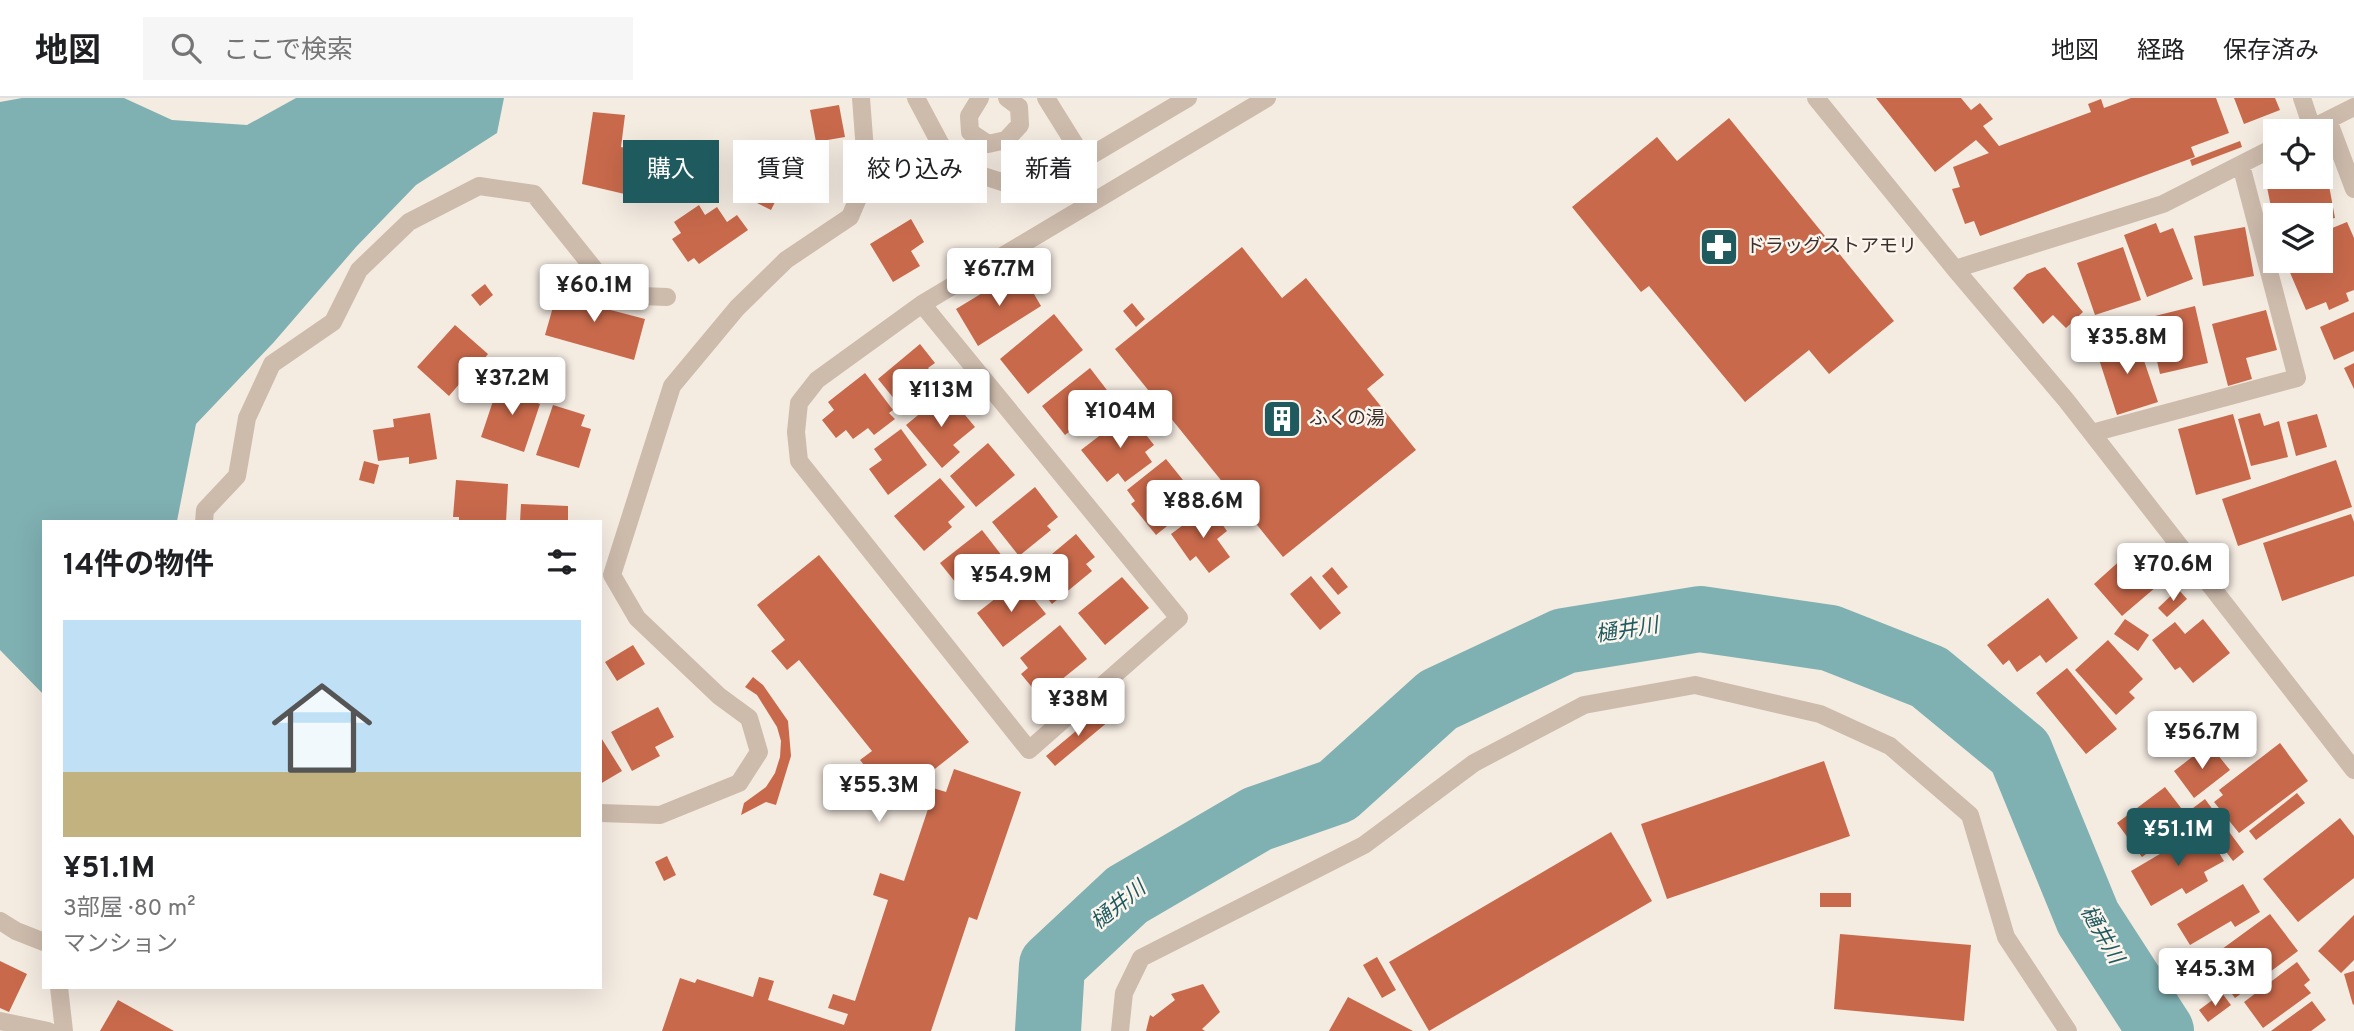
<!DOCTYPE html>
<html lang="ja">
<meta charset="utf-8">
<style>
:root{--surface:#fff;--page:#f6f6f6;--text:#202124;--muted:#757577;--line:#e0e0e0;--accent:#1f5a5e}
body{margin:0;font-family:Overpass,"Noto Sans JP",sans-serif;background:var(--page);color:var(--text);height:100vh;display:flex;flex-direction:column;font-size:26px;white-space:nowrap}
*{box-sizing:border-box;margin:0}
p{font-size:23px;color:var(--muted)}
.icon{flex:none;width:38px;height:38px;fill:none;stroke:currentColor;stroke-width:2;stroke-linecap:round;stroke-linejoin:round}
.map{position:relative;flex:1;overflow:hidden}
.drawer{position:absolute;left:42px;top:422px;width:560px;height:469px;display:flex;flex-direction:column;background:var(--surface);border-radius:0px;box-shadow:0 7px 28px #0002}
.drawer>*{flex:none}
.guide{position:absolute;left:623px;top:42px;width:665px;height:63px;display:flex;gap:14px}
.fabs{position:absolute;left:2263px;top:21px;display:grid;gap:14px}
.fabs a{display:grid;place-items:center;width:70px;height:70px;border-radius:0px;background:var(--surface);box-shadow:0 7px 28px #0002;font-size:35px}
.price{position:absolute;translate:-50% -60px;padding:0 16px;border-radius:7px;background:#fff;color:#222;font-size:23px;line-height:46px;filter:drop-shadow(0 2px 4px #0008)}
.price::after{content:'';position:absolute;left:50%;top:42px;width:21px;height:16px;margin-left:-10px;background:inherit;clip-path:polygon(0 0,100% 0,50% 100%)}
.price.selected{background:var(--accent);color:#fff}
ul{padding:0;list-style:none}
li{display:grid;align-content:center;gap:14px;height:371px;padding:0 21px}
li span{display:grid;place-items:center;height:217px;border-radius:0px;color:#555}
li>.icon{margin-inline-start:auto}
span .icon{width:126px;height:126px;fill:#fffc;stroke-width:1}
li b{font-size:30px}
h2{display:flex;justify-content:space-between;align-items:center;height:84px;padding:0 21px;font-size:30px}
.chip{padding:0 24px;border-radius:0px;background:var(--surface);box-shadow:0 7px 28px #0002;font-size:24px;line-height:63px}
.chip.selected{background:var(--accent);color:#fff}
header{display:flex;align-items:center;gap:42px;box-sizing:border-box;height:98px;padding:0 35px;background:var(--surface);border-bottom:2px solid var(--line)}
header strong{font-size:33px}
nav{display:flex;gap:38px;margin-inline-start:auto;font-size:24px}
.search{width:490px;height:63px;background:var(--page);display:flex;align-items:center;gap:18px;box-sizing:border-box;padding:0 24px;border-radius:0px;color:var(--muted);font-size:26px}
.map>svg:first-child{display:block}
.water{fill:#7fb0b2}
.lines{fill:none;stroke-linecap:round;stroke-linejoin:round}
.river{stroke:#7fb0b2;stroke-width:66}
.building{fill:#c8694b}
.minor{stroke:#cdbbac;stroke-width:18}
.labels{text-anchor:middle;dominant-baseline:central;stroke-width:5;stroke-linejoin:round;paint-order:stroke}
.poi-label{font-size:19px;fill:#3b302b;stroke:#fbf5ee;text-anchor:start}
.water-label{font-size:21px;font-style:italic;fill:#1f5a5e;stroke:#fbf5ee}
</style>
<header>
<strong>地図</strong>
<div class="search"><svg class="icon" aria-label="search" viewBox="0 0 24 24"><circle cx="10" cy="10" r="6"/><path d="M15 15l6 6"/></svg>ここで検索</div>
<nav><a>地図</a><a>経路</a><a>保存済み</a></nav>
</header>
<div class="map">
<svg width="2354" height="933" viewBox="0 0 2354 933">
<rect width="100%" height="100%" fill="#f4ebe1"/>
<path class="water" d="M22 0H124L172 22 247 27 296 0H504L497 35 416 87 356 149 274 244 196 326 177 423 44 424V597L0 552V4Z"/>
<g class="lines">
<path class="river" d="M1048 933 1052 867 1127 797 1257 721 1337 693 1438 602 1564 543 1700 521 1830 540 1929 579 2020 654 2088 820 2161 933"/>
</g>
<path class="building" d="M1876 0H1961L1971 12 1980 5 1993 21 1983 28 1999 48 2091 14 2088 6 2101 1 2104 10 2131 0H2216L2229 35 2191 49 2195 59 1980 138 1974 123 1965 126 1952 91 1960 89 1953 69 1989 55 1976 42 1935 74Z
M2234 0H2275L2280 12 2244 26Z
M839 7 845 39 816 44 810 12Z
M593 14 625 17 621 49 640 53 633 98 582 86Z
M1729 20 1894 223 1829 276 1809 252 1745 304 1649 188 1641 194 1572 109 1657 39 1677 63Z
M2240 43 2242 49 2192 68 2190 62Z
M2275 77V79H2321L2322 83 2328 82 2335 120 2320 123V117H2281L2279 107 2271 109 2265 79Z
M742 80 778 98 771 112 735 94Z
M699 107 705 117 717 109 727 124 737 117 748 132 699 166 694 160 688 164 672 141 681 135 674 124Z
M911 121 924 144 911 153 920 168 893 184 870 146Z
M2347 124 2354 140V192L2346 195 2349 203 2329 212 2326 204 2306 212 2285 163H2320V135Z
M2156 125 2160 135 2173 130 2193 181 2147 199 2124 137Z
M2245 129 2254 178 2203 188 2194 138Z
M1242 149 1282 200 1306 180 1384 277 1367 291 1416 352 1283 459 1115 251Z
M2123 149 2141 202 2095 217 2077 165Z
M2045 169 2083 214 2066 230 2053 217 2043 226 2013 190 2027 176Z
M1020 172 1041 208 978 248 956 211Z
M485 186 493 197 480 208 471 197Z
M559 188 605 202 603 210 645 221 634 262 545 237Z
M1132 205 1145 221 1136 229 1123 213Z
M2195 208 2208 265 2160 276 2147 220Z
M2266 212 2277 252 2246 260 2252 281 2228 288 2212 226Z
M2354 214V253L2334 262 2320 229Z
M1054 216 1083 252 1028 296 1000 261Z
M455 227 488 256 481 265 485 269 467 289 461 284 449 298 417 269Z
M2136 239 2158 304 2117 317 2096 252Z
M920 246 935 265 928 270 942 287 922 304 919 301 904 313 878 281Z
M2354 265V291L2344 270Z
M1090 270 1110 296 1102 302 1112 315 1085 336 1078 327 1065 337 1042 308Z
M865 275 893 312 889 315 895 321 874 337 868 330 853 341 846 332 836 340 822 322 834 312 828 304Z
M509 282 534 291 530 302 540 306 524 354 481 339 494 300 502 303Z
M946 294 975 329 953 347 960 354 942 370 906 327Z
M553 307 585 317 581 328 591 331 579 370 536 357Z
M430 315 437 361 409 366V359L378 363 373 332 394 329 393 321Z
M1129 315 1154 347 1145 354 1152 364 1125 384 1118 375 1107 384 1081 352Z
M2260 315 2264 328 2279 323 2288 359 2251 368 2238 321Z
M2233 316 2251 381 2196 397 2178 331Z
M2317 316 2327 349 2296 358 2287 324Z
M901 331 927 367 888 397 869 371 882 362 874 351Z
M988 345 1015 377 976 409 950 378Z
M1166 361 1187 387 1180 393 1193 407 1156 437 1131 406 1135 403 1127 392Z
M2336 362 2352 409 2238 448 2222 401Z
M364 363 379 367 374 386 359 382Z
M940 380 965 409 948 424 952 429 924 453 894 418Z
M456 382 508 386 506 424 483 422V424H459V419H453Z
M1035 389 1058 419 1047 428 1051 432 1019 458 992 424Z
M521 406 568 408V424H520Z
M1209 408 1227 433 1217 441 1230 459 1209 475 1196 458 1190 463 1171 436Z
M2351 416 2354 424V478L2282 503 2263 445Z
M982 432 1006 463 964 495 940 465Z
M1076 436 1095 459 1086 466 1092 473 1052 506 1028 476Z
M2134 450 2141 458 2147 453 2161 469 2155 474 2163 483 2122 518 2094 486Z
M819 457 969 644 917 685 946 694 954 671 1021 694 977 822 969 819 931 933H662L680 880 695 885 697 881 753 899 759 879 774 883 768 902 844 927 848 916 828 910 833 896 855 903 888 802 873 797 880 775 904 783 930 705 907 698 889 675 878 684 860 662 872 653 799 562 787 572 771 553 785 542 757 507Z
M1332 469 1348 489 1338 497 1322 478Z
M1311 478 1341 515 1320 532 1290 496Z
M1122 479 1149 510 1105 547 1078 515Z
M1019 482 1046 516 1003 549 977 515Z
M2178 491 2187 501 2167 519 2158 510Z
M2048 500 2078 540 2046 565 2040 557 2017 574 2009 562 2003 567 1987 547Z
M2125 521 2149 537 2138 553 2114 536Z
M2203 521 2230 555 2193 585 2180 569 2175 572 2152 542 2175 524 2185 536Z
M1060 527 1087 561 1040 599 1021 576 1028 570 1020 560Z
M2108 542 2143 581 2129 594 2135 600 2116 617 2075 572Z
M633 547 645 566 617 583 605 564Z
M2067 570 2117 631 2086 656 2036 595Z
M753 579 763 587 788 623 791 658 776 707 766 704 741 717 744 705 766 689 775 675 780 659 781 643 777 629 757 597 745 589Z
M658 609 674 639 655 649 660 658 632 673 611 634Z
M1100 613 1109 623 1055 668 1046 658Z
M600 638 622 673 600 686Z
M2280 645 2308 683 2239 735 2214 704 2223 697 2219 692Z
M2209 646 2230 672 2194 700 2174 673Z
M1824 663 1850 738 1667 801 1641 726Z
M2165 689 2191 723 2142 759 2117 725Z
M2297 695 2305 705 2256 742 2249 733Z
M2205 701 2244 754 2233 763 2193 710Z
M2340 720 2354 738V780L2298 824 2263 781Z
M2204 730 2224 763 2204 774 2208 783 2186 796 2182 790 2151 808 2131 773Z
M1611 734 1652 803 1429 933 1389 864Z
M667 758 676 777 664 783 655 764Z
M2243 786 2260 814 2235 829 2231 823 2190 847 2177 826Z
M1820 795H1851V809H1820Z
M2270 816 2298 853 2235 900 2207 862Z
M2354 817V862L2341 875 2318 853Z
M1840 836 1971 847 1964 923 1834 911Z
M1377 859 1396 892 1382 900 1363 867Z
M0 863 27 876 9 914 0 910Z
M2297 864 2310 882 2304 887 2311 895 2263 930 2244 904Z
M2354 873V906L2353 907 2344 876Z
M1203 886 1220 914 1202 931 1205 933H1146L1150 917 1153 919 1175 902 1171 896Z
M2222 895 2231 907 2208 924 2199 912Z
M1348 899 1413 933H1329Z
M118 902 174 933H100Z
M2312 903 2326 922 2311 933H2271Z"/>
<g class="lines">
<path class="minor" d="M916 0 941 47 971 74 1005 85 1036 90 1188 0
M980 0 969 18 970 34 988 46 1006 42 1020 27 1019 9 1007 0
M1046 0 1084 61
M1816 0 1955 171 2066 302 2354 672
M2302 0 2312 30
M2328 22 2354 91
M2306 33 2354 9
M1006 42 1036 90
M1955 171 2163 106 2275 49
M922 206 1179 520 1029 652 799 363 796 334 799 305 817 282 922 206 1267 0
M2092 335 2297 280 2241 67
M204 424 205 412 237 378 247 320 272 266 333 224 359 172 409 124 479 88 534 96 615 197 667 199
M600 715 660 717 739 685 759 654 749 620 719 598 637 520 612 477 672 288 737 210 786 162 850 119 867 79 861 0
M0 823 16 833 44 844
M59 889 64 933
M0 923 48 933
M1120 933 1124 895 1141 860 1364 747 1474 665 1584 607 1695 587 1820 616 1890 648 1970 717 2006 839 2068 933"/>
</g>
<defs>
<g id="pharmacy-square" transform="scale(2.0125)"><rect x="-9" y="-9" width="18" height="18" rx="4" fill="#1f5a5e" stroke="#fbf5ee"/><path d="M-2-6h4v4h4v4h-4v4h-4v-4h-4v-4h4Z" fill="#fff"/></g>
<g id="building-square" transform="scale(2.0125)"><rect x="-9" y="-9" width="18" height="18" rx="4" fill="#1f5a5e" stroke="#fbf5ee"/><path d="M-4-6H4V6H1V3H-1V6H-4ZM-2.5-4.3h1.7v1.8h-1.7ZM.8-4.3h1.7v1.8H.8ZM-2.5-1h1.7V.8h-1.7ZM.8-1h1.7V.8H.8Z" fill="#fff"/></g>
</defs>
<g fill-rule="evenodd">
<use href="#pharmacy-square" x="1719" y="149"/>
<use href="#building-square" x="1282" y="321"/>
</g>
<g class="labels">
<g class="poi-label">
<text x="1746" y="149">ドラッグストアモリ</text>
<text x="1309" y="321">ふくの湯</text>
</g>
<g class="water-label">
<text transform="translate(1627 533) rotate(-9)">樋井川</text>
<text transform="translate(1119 808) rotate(-39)">樋井川</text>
<text transform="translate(2101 837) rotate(60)">樋井川</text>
</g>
</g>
</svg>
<div class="fabs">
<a><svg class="icon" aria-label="locate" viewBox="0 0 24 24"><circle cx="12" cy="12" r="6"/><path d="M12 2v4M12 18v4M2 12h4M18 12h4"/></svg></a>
<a><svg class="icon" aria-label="layers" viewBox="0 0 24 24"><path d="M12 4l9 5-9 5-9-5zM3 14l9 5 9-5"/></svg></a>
</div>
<b class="price" style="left:999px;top:210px">¥67.7M</b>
<b class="price" style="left:594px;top:226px">¥60.1M</b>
<b class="price" style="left:2127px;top:278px">¥35.8M</b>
<b class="price" style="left:512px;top:319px">¥37.2M</b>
<b class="price" style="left:941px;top:331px">¥113M</b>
<b class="price" style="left:1120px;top:352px">¥104M</b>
<b class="price" style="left:1203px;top:442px">¥88.6M</b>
<b class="price" style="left:2173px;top:505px">¥70.6M</b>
<b class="price" style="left:1011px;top:516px">¥54.9M</b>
<b class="price" style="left:1078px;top:640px">¥38M</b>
<b class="price" style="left:2202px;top:673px">¥56.7M</b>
<b class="price" style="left:879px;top:726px">¥55.3M</b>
<b class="price selected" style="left:2178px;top:770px">¥51.1M</b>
<b class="price" style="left:2215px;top:910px">¥45.3M</b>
<div class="guide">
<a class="chip selected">購入</a>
<a class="chip">賃貸</a>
<a class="chip">絞り込み</a>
<a class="chip">新着</a>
</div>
<section class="drawer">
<h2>14件の物件<svg class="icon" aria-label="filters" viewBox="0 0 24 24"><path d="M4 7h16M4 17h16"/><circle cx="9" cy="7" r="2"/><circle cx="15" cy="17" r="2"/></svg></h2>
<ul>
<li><span style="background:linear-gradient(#bfe0f5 70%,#c2b280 0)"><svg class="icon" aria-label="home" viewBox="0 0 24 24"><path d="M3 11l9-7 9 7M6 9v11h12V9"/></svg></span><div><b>¥51.1M</b><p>3部屋 · 80 m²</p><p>マンション</p></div></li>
</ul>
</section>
</div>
